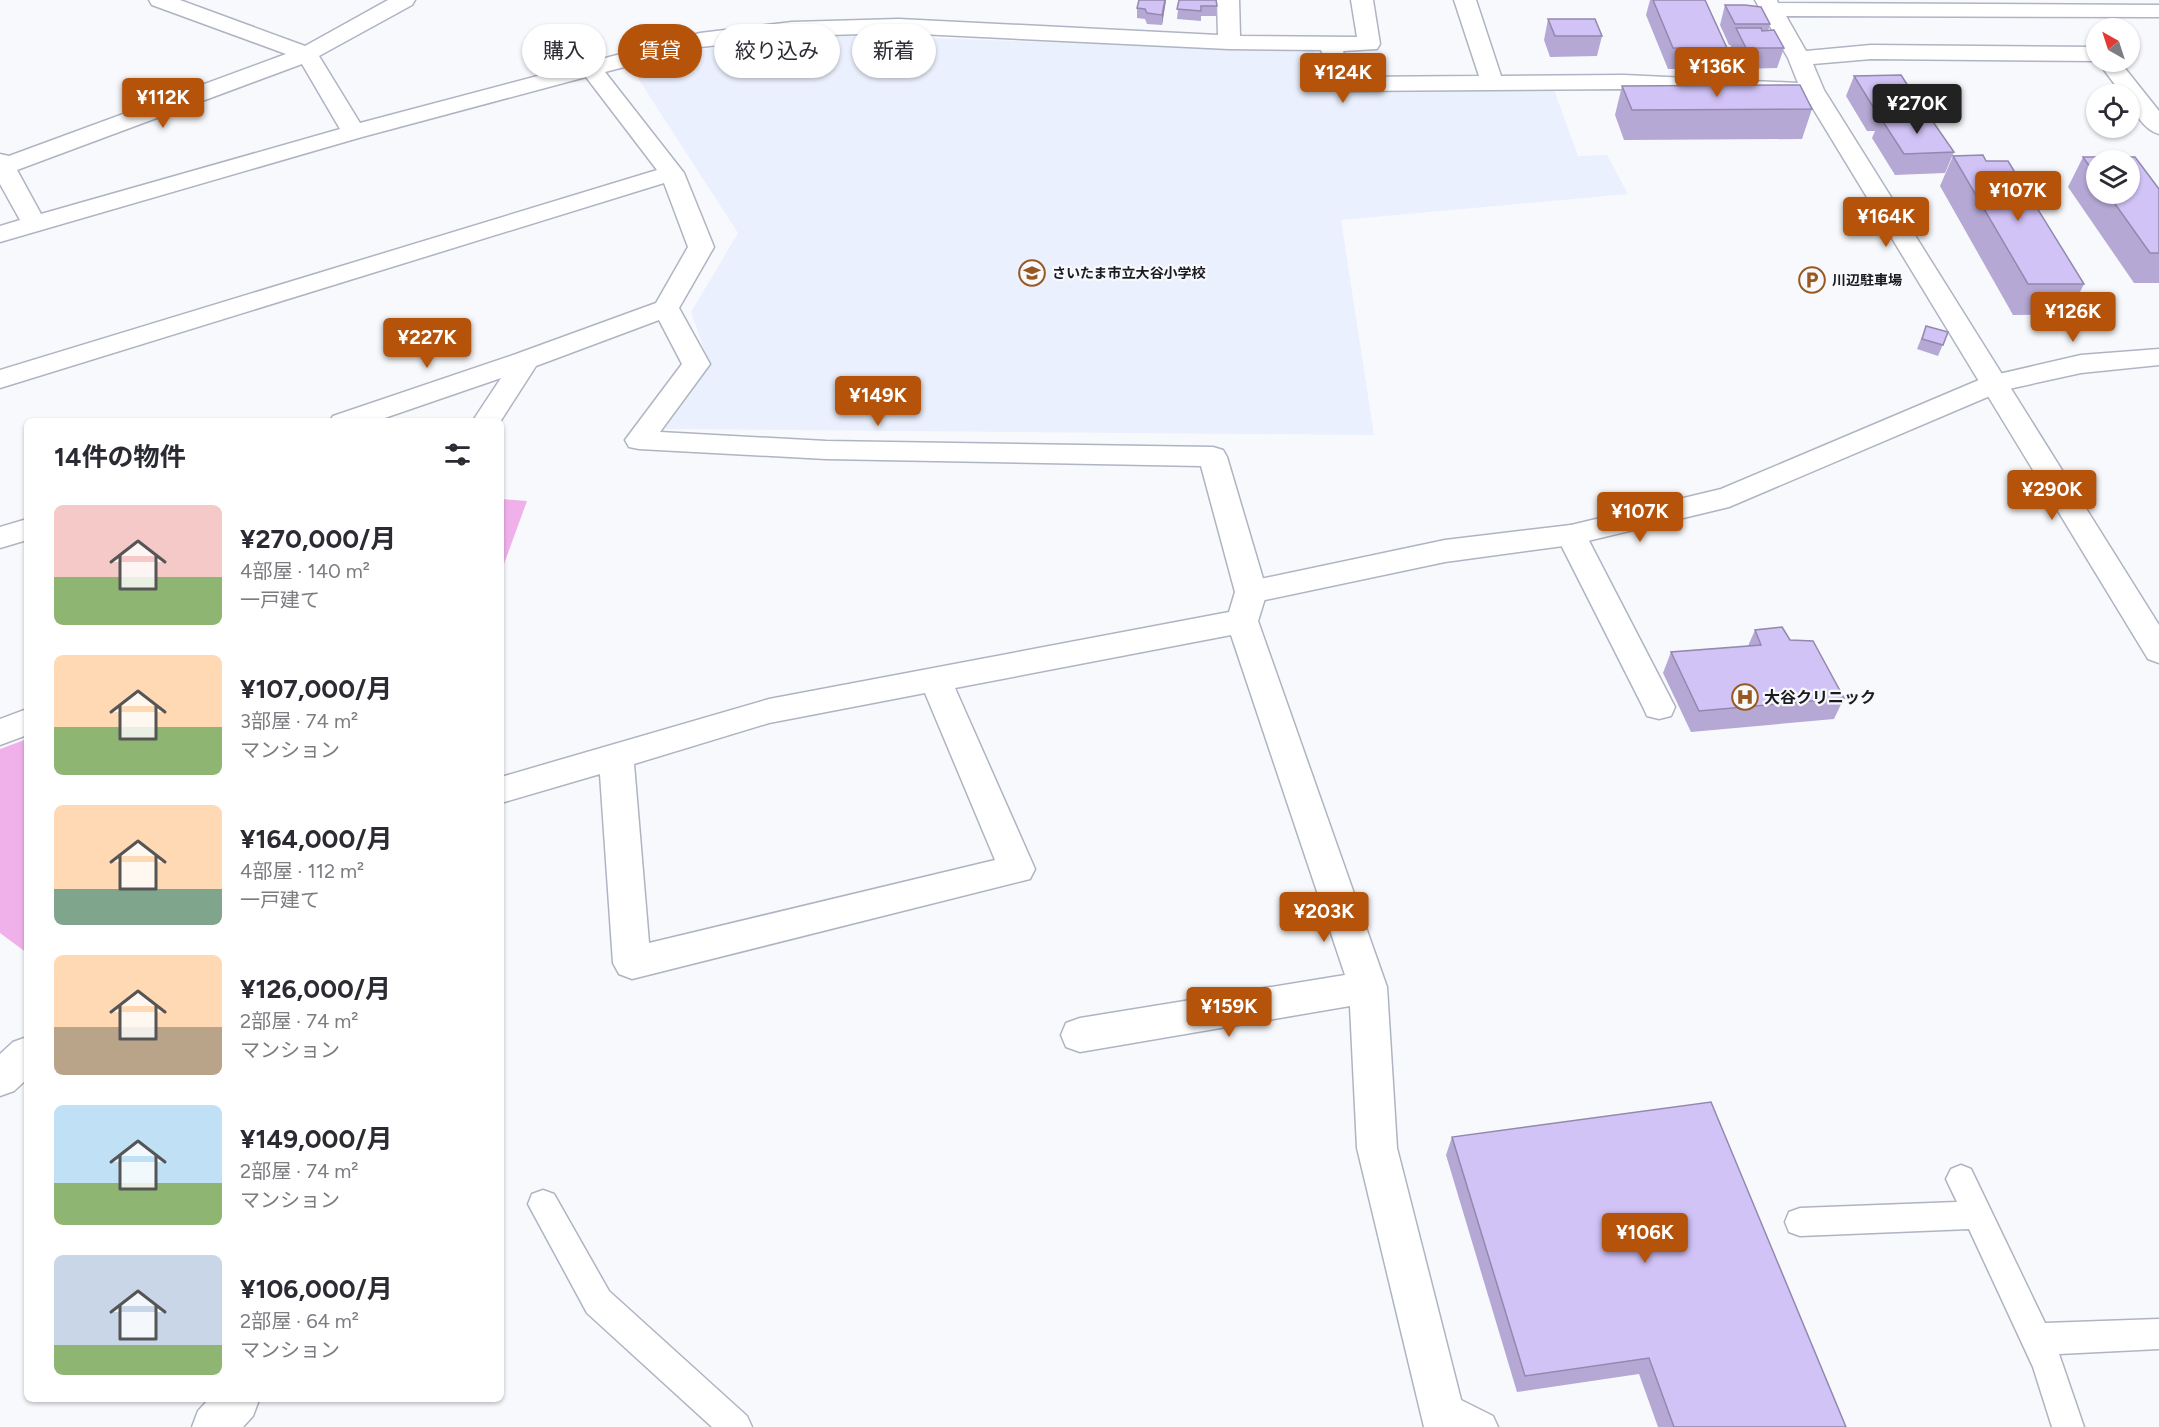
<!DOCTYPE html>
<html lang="ja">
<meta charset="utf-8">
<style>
:root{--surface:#fff;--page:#f7f7f7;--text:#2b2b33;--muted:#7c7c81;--accent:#b45309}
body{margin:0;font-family:Figtree,"Noto Sans JP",sans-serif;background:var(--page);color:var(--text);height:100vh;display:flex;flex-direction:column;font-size:22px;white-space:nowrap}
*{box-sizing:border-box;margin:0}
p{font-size:20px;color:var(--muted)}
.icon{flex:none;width:33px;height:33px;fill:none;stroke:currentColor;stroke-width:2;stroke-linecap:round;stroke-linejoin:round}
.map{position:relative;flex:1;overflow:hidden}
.drawer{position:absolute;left:24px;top:418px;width:480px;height:984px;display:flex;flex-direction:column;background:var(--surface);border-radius:9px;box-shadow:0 2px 4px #0004}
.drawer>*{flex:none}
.guide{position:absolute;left:522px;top:24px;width:570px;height:54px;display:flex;gap:12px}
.needle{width:39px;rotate:321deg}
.fabs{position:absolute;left:2086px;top:18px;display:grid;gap:12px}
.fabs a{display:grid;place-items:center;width:54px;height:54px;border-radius:50%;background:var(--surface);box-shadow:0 2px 4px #0004;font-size:30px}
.price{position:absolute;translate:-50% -51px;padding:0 14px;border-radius:6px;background:var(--accent);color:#fff;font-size:20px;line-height:39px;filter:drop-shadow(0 2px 3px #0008)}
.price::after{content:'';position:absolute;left:50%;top:36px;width:18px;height:14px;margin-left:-9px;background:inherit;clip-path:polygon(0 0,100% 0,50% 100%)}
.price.selected{background:#222;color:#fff}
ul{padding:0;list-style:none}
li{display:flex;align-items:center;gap:18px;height:150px;padding:0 30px}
li span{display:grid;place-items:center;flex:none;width:168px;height:120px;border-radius:9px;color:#555}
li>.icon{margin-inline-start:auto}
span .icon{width:72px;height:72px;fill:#fffc;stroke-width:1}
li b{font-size:26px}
h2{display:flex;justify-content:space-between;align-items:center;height:72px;padding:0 30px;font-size:26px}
.pill{padding:0 21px;border-radius:27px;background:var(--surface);box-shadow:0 2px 4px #0004;font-size:21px;line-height:54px}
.pill.selected{background:var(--accent);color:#fff}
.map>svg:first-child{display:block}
.built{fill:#eaf0fd}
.green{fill:#f0b1eb}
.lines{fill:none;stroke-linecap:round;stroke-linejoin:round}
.lane-casing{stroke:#afb4c3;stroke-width:3}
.street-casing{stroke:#afb4c3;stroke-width:3}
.secondary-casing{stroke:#afb4c3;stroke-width:3}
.lane{fill:#fff;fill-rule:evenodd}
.street{fill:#fff;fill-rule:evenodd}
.secondary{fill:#fff;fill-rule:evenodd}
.wall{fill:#b5a8d4;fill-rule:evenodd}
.shaded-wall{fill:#9388ad}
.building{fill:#d2c3f7;stroke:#9388ad;stroke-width:1.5}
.labels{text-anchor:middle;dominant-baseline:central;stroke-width:4.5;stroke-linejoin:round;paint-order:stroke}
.far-poi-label{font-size:14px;font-weight:bold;fill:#191b20;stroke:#f8f9fc;text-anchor:start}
.poi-label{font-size:16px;font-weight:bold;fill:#191b20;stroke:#f8f9fc;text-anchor:start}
</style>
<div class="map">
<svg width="2159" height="1427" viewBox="0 0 2159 1427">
<rect width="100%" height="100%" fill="#f8f9fc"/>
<path class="built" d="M777 33 1314 51 1320 88 1554 90 1578 156 1607 155 1628 194 1341 220 1374 435 665 429 710 366 691 312 738 233 630 66Z"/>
<path class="green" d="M501 499 527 501 501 572Z
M27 739V953L0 933V749Z"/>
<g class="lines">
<g class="lane-casing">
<path id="lane" d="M1961 1165 1971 1169 2045 1323 2159 1319V1349L2059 1354 2084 1427H2052L2033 1367 1969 1229 1800 1236 1789 1232 1785 1222 1789 1212 1800 1208 1957 1202 1946 1179 1951 1169Z
M543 1190 554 1194 609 1291 747 1416 752 1427H712L587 1313 528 1204 532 1194Z
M1441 1390 1493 1416 1498 1427H1448L1430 1417 1425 1406 1430 1395Z"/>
</g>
<g class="street-casing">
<path id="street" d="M149 0H180L305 46 388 0H415L412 5 319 56 360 123 700 33 792 22 899 19 1218 35 1217 0H1239L1240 36 1357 37 1351 0H1373L1380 44 1377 49 1343 51 1353 77 1479 76 1454 0H1476L1501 76 1624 75 1798 83 1788 58 1755 0H1777L1778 3 2159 5V17L1786 16 1806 51 1871 45 2097 47V61L1871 59 1813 64 1824 90 2159 625V663L2148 659 1806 97 1624 89 1344 91 1336 89 1333 84 1321 50 1229 49 899 33 792 36 701 47 605 72 684 173 714 247 679 308 710 364 660 432 826 441 1213 447 1223 450 1227 457 1267 592 1258 621 1387 987 1397 1148 1468 1427H1424L1357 1148 1350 1006 1080 1052 1066 1047 1061 1035 1066 1023 1080 1018 1345 975 1231 635 955 688 1035 869 1030 879 632 979 619 974 613 963 600 774 501 803V777L769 699 1229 612 1235 592 1201 466 826 459 639 449 629 447 625 440 682 364 659 320 536 366 500 422H472L501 378 373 422H329L333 416 516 354 656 303 688 247 664 183 0 388V370L657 170 586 77 362 137 0 242V226L20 220 0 184V154L9 156 286 54 152 5ZM302 64 340 129 41 214 17 170ZM925 693 995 860 649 943 634 764 769 723Z
M2098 62H2120L2159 111V134C2144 130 2130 109 2130 94H2122Z
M27 519V540L0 548V527Z
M1571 525 1582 528 1586 535 1675 707 1671 716 1659 719 1647 716 1643 707 1556 535 1560 528Z
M27 709V735L0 745V719Z
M27 1037V1079L14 1091 0 1096V1054L13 1042Z
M208 1400H259L253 1416 243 1427H192L198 1411Z"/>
</g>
<g class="secondary-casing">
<path id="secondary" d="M2159 349V365L2081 373 2004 390 1729 507 1571 545 1445 562 1251 603 1240 600 1235 592 1240 584 1251 581 1445 540 1571 525 1721 489 1986 377 2081 355Z"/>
</g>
<use href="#lane" class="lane"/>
<use href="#street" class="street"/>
<use href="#secondary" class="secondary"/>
</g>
<path class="wall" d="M1139 0H1166L1162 25 1147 24 1145 19 1137 18V8Z
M1179 0 1217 6 1216 16H1201V21L1177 19Z
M1650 0H1705L1727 48 1721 69H1668L1646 15Z
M1725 5 1770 24 1768 31 1784 48 1777 68 1740 69 1730 49 1731 45H1729L1720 25Z
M1548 19 1602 36 1597 56 1550 57 1544 40Z
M1854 76 1923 109 1921 116 1954 152 1945 173 1895 175 1872 138 1875 131H1867L1846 96Z
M1622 86 1812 109 1802 139 1624 140 1615 115Z
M1953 156 1986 161 2084 284 2069 314 2013 315 1940 186Z
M2083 157H2135L2159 189V283H2134L2068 187ZM2097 160H2130V194H2097Z
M1926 326 1948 332 1938 356 1917 349Z
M1755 630 1790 640 1844 698 1834 719 1691 732 1663 673 1671 652 1748 646Z
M1452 1137 1846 1427H1658L1639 1374 1517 1392 1446 1155Z"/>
<path class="shaded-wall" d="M1165 0H1166L1162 25V15Z"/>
<path class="building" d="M1139 0H1165L1162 15 1147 13 1145 9 1137 8Z
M1179 0H1216L1217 6H1201V11L1177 9Z
M1653 0H1705L1727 48H1673Z
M1725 5H1745L1761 7 1770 24H1735Z
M1548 19H1595L1602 36H1555Z
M1736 28H1761L1762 31 1774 30 1784 48H1746Z
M1901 75 1923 109 1875 110 1854 76Z
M1800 85 1812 109 1632 110 1622 86Z
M1929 116 1954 152 1904 154 1880 117Z
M1983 155 1986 161H2008L2084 284H2028L1953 156Z
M2083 157H2135L2159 189V253H2150L2108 194H2130V160H2097V177Z
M1926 326 1948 332 1943 345 1922 339Z
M1782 627 1790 640 1813 641 1844 698 1699 711 1671 652 1761 645 1755 630Z
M1711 1102 1846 1427H1674L1649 1358 1525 1376 1452 1137Z"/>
<defs>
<g id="school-ring" transform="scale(1.35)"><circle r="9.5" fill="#f8f9fc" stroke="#97591f" stroke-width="1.5"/><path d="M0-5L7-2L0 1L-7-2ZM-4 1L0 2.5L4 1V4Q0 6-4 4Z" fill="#97591f"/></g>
<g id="parking-ring" transform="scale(1.35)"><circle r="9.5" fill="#f8f9fc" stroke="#97591f" stroke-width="1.5"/><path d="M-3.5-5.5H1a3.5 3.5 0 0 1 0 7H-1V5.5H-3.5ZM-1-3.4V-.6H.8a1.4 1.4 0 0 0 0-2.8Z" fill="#97591f"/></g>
<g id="hospital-ring" transform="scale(1.35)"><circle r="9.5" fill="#f8f9fc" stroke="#97591f" stroke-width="1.5"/><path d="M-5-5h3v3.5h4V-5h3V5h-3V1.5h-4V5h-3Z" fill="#97591f"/></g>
</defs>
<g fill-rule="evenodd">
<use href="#school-ring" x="1032" y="273"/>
<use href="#parking-ring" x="1812" y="280"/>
<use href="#hospital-ring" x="1745" y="697"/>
</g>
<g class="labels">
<g class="far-poi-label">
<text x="1052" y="273">さいたま市立大谷小学校</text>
<text x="1832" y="280">川辺駐車場</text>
</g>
<g class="poi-label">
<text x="1764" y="697">大谷クリニック</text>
</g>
</g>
</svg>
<div class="fabs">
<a><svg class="needle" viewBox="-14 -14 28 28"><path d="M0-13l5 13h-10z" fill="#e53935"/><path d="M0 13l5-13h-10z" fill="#7c7c81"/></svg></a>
<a><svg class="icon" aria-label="locate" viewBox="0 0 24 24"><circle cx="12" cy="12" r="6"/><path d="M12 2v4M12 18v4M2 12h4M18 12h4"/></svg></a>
<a><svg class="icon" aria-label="layers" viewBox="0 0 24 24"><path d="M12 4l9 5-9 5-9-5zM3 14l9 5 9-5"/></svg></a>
</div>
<b class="price" style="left:1717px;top:98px">¥136K</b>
<b class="price" style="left:1343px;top:104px">¥124K</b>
<b class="price" style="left:163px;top:129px">¥112K</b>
<b class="price selected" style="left:1917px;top:135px">¥270K</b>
<b class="price" style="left:2018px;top:222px">¥107K</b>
<b class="price" style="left:1886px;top:248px">¥164K</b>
<b class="price" style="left:2073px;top:343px">¥126K</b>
<b class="price" style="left:427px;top:369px">¥227K</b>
<b class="price" style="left:878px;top:427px">¥149K</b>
<b class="price" style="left:2052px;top:521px">¥290K</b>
<b class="price" style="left:1640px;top:543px">¥107K</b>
<b class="price" style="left:1324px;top:943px">¥203K</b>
<b class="price" style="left:1229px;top:1038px">¥159K</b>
<b class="price" style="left:1645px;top:1264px">¥106K</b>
<div class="guide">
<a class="pill">購入</a>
<a class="pill selected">賃貸</a>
<a class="pill">絞り込み</a>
<a class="pill">新着</a>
</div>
<section class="drawer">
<h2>14件の物件<svg class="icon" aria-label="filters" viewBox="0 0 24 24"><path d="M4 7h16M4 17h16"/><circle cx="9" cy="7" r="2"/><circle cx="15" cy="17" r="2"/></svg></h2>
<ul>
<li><span style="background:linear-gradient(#f6c9c9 60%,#8fb573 0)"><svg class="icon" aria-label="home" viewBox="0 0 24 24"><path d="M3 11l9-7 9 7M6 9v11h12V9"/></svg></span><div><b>¥270,000/月</b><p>4部屋 · 140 m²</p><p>一戸建て</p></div></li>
<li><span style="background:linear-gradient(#ffd9b3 60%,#8fb573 0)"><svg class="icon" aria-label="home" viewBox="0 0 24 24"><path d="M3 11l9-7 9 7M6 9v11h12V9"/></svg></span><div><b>¥107,000/月</b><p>3部屋 · 74 m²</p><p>マンション</p></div></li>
<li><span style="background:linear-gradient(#ffd9b3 70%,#7fa58c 0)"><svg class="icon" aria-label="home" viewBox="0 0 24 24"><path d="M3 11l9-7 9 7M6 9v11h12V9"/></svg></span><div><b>¥164,000/月</b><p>4部屋 · 112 m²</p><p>一戸建て</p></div></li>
<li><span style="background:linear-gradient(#ffd9b3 60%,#b9a48a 0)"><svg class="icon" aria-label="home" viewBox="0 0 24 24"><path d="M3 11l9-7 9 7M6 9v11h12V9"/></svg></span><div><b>¥126,000/月</b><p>2部屋 · 74 m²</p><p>マンション</p></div></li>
<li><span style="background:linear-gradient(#bfe0f5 65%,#8fb573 0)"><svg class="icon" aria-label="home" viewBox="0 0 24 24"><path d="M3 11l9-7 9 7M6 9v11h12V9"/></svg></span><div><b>¥149,000/月</b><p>2部屋 · 74 m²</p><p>マンション</p></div></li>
<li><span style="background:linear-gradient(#c9d6e8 75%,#8fb573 0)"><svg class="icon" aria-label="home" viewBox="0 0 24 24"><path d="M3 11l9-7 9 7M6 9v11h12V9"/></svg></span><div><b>¥106,000/月</b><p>2部屋 · 64 m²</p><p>マンション</p></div></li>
</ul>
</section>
</div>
